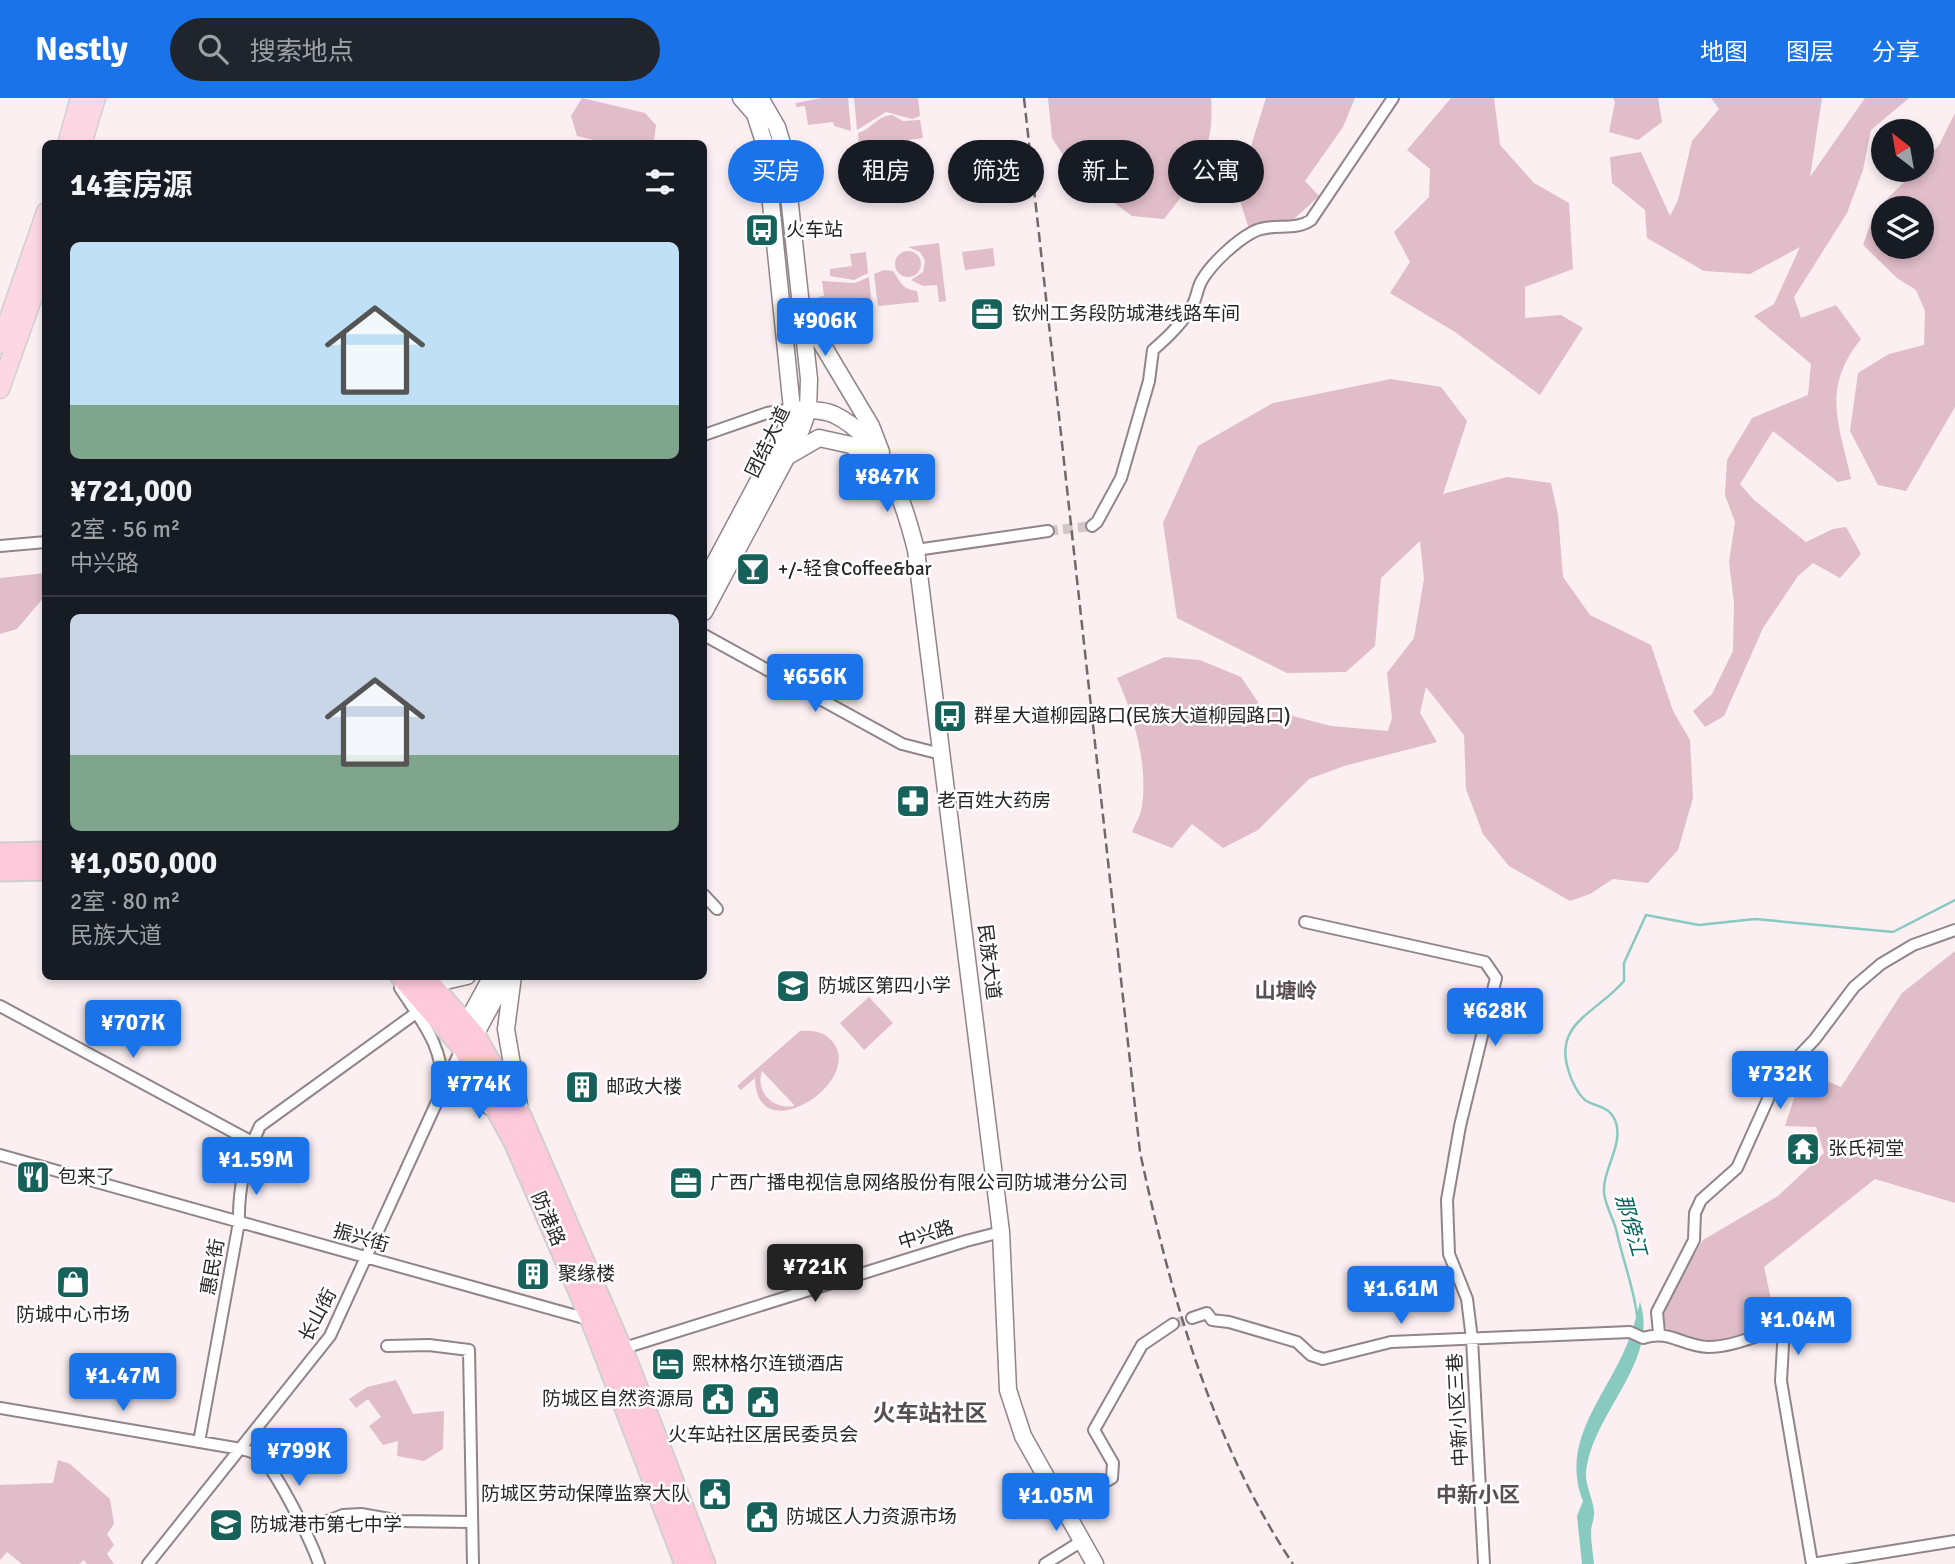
<!DOCTYPE html>
<html lang="zh">
<meta charset="utf-8">
<style>
:root{--surface:#171b24;--page:#20242c;--text:#f1f3f6;--muted:#9ea1a6;--line:#363941;--accent:#1a73e8}
body{margin:0;font-family:Signika,"Noto Sans SC",sans-serif;background:var(--page);color:var(--text);height:100vh;display:flex;flex-direction:column;font-size:26px;white-space:nowrap}
*{box-sizing:border-box;margin:0}
p{font-size:23px;color:var(--muted)}
.icon{flex:none;width:38px;height:38px;fill:none;stroke:currentColor;stroke-width:2;stroke-linecap:round;stroke-linejoin:round}
.map{position:relative;flex:1;overflow:hidden}
.drawer{position:absolute;left:42px;top:42px;width:665px;height:840px;display:flex;flex-direction:column;background:var(--surface);border-radius:10px;box-shadow:0 4px 10px #0003}
.drawer>*{flex:none}
.banner{position:absolute;left:728px;top:42px;width:665px;height:63px;display:flex;gap:14px}
.needle{width:46px;rotate:329deg}
.buttons{position:absolute;left:1871px;top:21px;display:grid;gap:14px}
.buttons a{display:grid;place-items:center;width:63px;height:63px;border-radius:50%;background:var(--surface);box-shadow:0 4px 10px #0003;font-size:35px}
.price{position:absolute;translate:-50% -60px;padding:0 16px;border-radius:7px;background:var(--accent);color:#fff;font-size:23px;line-height:46px;filter:drop-shadow(0 2px 4px #0008)}
.price::after{content:'';position:absolute;left:50%;top:42px;width:21px;height:16px;margin-left:-10px;background:inherit;clip-path:polygon(0 0,100% 0,50% 100%)}
.price.on{background:#222;color:#fff}
ul{padding:0;list-style:none}
li{display:grid;align-content:center;gap:14px;height:371px;padding:0 28px}
li+li{border-top:2px solid var(--line)}
li span{display:grid;place-items:center;height:217px;border-radius:10px;color:#555}
li>.icon{margin-inline-start:auto}
span .icon{width:126px;height:126px;fill:#fffc;stroke-width:1}
li b{font-size:30px}
h2{display:flex;justify-content:space-between;align-items:center;height:84px;padding:0 28px;font-size:30px}
.pill{padding:0 24px;border-radius:32px;background:var(--surface);box-shadow:0 4px 10px #0003;font-size:24px;line-height:63px}
.pill.on{background:var(--accent);color:#fff}
header{display:flex;align-items:center;gap:42px;box-sizing:border-box;height:98px;padding:0 35px;background:var(--accent);color:#fff}
header strong{font-size:33px}
nav{display:flex;gap:38px;margin-inline-start:auto;font-size:24px}
.search{width:490px;height:63px;background:var(--page);display:flex;align-items:center;gap:18px;box-sizing:border-box;padding:0 24px;border-radius:38px;color:var(--muted);font-size:26px}
.map>svg:first-child{display:block}
.green{fill:#e0bdc8;fill-rule:evenodd}
.water{fill:#88c9c0}
.lines{fill:none;stroke-linecap:round;stroke-linejoin:round}
.stream{stroke:#88c9c0;stroke-width:2.5}
.minor-tunnel{stroke:#d1c7c9;stroke-width:10;stroke-dasharray:10 5;stroke-linecap:butt}
.minor-casing{stroke:#908589;stroke-width:14}
.secondary-casing{stroke:#908589;stroke-width:19}
.primary-casing{stroke:#d0cfcf;stroke-width:21}
.trunk-casing{stroke:#d0cfcf;stroke-width:23}
.minor{stroke:#fff;stroke-width:10}
.secondary{stroke:#fff;stroke-width:16}
.primary{stroke:#fed7e4;stroke-width:18}
.trunk{stroke:#fecadb;stroke-width:19}
.rail{stroke:#70696b;stroke-width:2.5;stroke-dasharray:10 5;stroke-linecap:butt}
.labels{text-anchor:middle;dominant-baseline:central;stroke-width:5;stroke-linejoin:round;paint-order:stroke}
.poi-label{font-size:19px;fill:#2a2527;stroke:#fff;text-anchor:start}
.street-label{font-size:19px;fill:#2a2527;stroke:#fff}
.neighbourhood-label{font-size:21px;font-weight:bold;fill:#594f52;stroke:#fff}
.water-label{font-size:21px;font-style:italic;fill:#05645c;stroke:#fff}
.quarter-label{font-size:23px;font-weight:bold;fill:#594f52;stroke:#fff}
</style>
<header>
<strong>Nestly</strong>
<div class="search"><svg class="icon" aria-label="search" viewBox="0 0 24 24"><circle cx="10" cy="10" r="6"/><path d="M15 15l6 6"/></svg>搜索地点</div>
<nav><a>地图</a><a>图层</a><a>分享</a></nav>
</header>
<div class="map">
<svg width="1955" height="1466" viewBox="0 0 1955 1466">
<rect width="100%" height="100%" fill="#fbeff2"/>
<path class="green" d="M582 0 645 15 656 27 654 43 606 45 577 38 571 18Z
M821 0H848L851 33 834 28 833 24 808 27 805 8 796 9V5Z
M854 0H918L920 18 912 21 886 14 857 32Z
M1048 0H1211C1215 52 1196 82 1164 121L1132 118 1076 77 1052 40Z
M1266 0H1355L1343 29 1305 83 1319 98 1294 121 1249 131 1237 93Z
M1451 0H1494L1500 47 1534 85 1569 105 1573 171 1525 189V220L1561 217 1583 230 1540 297 1455 234 1390 195 1410 164 1394 134 1429 99 1430 71 1407 52Z
M1613 0H1658L1662 24 1638 42 1609 34 1615 4Z
M1711 0H1822L1810 79 1865 0H1909L1871 32 1863 72 1847 115 1794 199 1801 220 1836 207 1861 241C1821 291 1839 325 1851 381L1838 384 1773 333 1740 386 1754 402 1806 444 1833 431 1846 429 1861 456 1840 480 1813 465 1798 478 1763 530 1724 618 1705 629 1693 613 1712 596 1733 553 1734 505 1729 464 1735 424 1725 397 1727 362 1752 320 1808 297 1811 266 1754 218 1774 206 1800 149 1750 176 1704 173 1647 140 1645 112 1612 85 1610 59 1641 54 1670 118 1678 102 1692 43 1719 11Z
M1955 15V309L1906 393 1878 387 1850 333 1858 275 1889 256 1924 247 1925 213 1916 192 1897 180 1863 147 1875 113 1916 72H1922V66L1939 47ZM1922 110V149H1883V110Z
M892 17 903 23 920 22 923 40 859 48 858 35C872 31 877 18 892 17Z
M939 145 946 203 939 204 937 187 923 188 911 182 923 174 925 163 920 154 908 149Z
M993 150 995 168 965 172 962 154Z
M895 166a13 13 0 1 1 26 0a13 13 0 1 1-26 0Z
M866 154 868 175 854 182 830 178V171L852 168 850 156Z
M884 172 893 173C901 184 901 191 917 193L919 204 878 208 874 176Z
M869 179 872 209 823 216 818 199 824 198 822 183 855 185Z
M1391 281 1441 289 1467 323 1443 396 1507 379 1551 385 1558 417 1563 479 1590 517 1651 547 1673 613 1690 642 1693 700 1678 752 1648 785 1613 781 1590 796 1570 803 1509 768 1483 736 1466 691 1464 637 1426 589 1420 615 1437 644 1344 668 1309 681 1258 732 1223 750 1192 726 1172 750 1132 734C1135 726 1141 717 1142 708 1148 667 1134 617 1117 580L1165 559 1200 562 1241 579 1262 610 1331 628 1388 633 1392 620 1387 575 1414 540 1424 481 1420 443 1381 480 1375 548 1346 574 1287 575 1177 520 1163 425 1198 348 1273 305Z
M45 475V498L17 531 0 536V480Z
M1955 853V1105L1875 1081 1764 1169 1776 1224 1726 1244 1675 1238 1656 1220 1703 1142 1778 1098 1824 1055 1816 1029 1785 1028 1803 973 1841 989 1902 895Z
M869 899 893 925 864 952 840 925Z
M800 933C811 932 823 933 831 942 869 981 756 1056 755 980L741 992 737 988ZM762 973 794 1007V1008C773 1012 755 994 762 973Z
M396 1282 413 1316 444 1313 443 1351 424 1363 397 1358 398 1343 383 1347 369 1328 381 1319 368 1301 356 1310 349 1301 367 1289Z
M58 1362 70 1366 110 1401 114 1426 107 1436 114 1447 107 1456 114 1466H87L84 1462 79 1466H22L7 1454 0 1462V1387L53 1385Z"/>
<path class="water" d="M1640 1204C1659 1262 1597 1311 1587 1367 1583 1385 1592 1396 1594 1413 1595 1420 1591 1427 1591 1434 1591 1444 1593 1456 1594 1466H1582L1577 1418 1583 1403C1560 1345 1603 1302 1625 1251 1632 1236 1636 1220 1640 1204Z"/>
<g class="lines">
<path class="stream" d="M1637 1218C1634 1190 1623 1163 1617 1135 1614 1121 1606 1110 1604 1095 1602 1072 1625 1045 1615 1022 1608 1007 1595 1009 1585 1002 1578 996 1571 982 1569 974 1552 925 1597 915 1624 883V865L1646 817 1699 827 1755 821 1893 834 1955 802"/>
<path class="minor-tunnel" d="M1048 433 1092 428
M1173 1226 1192 1220"/>
<g class="minor-casing">
<path id="minor" d="M704 337 767 315 792 311
M1092 428 1097 424 1121 380 1149 283 1153 252C1167 240 1183 225 1192 208 1197 200 1197 190 1202 182 1212 165 1236 143 1253 134 1271 124 1295 134 1311 122L1393 0
M0 448 46 444
M916 452 1048 433
M704 537 902 646 941 656
M704 797 717 811
M1305 824 1485 864 1496 880 1460 1028 1447 1102 1449 1156 1467 1201 1472 1241 1484 1466
M400 890C423 925 445 950 442 994L464 988 489 1011
M0 908 252 1044
M0 1057 591 1222
M1192 1220 1207 1215 1212 1222 1229 1224 1297 1244 1311 1257 1323 1261 1391 1244 1630 1234 1643 1240C1670 1231 1681 1248 1708 1249 1733 1249 1760 1236 1784 1229L1781 1283 1812 1466
M1659 1235 1657 1214 1694 1142 1695 1115 1701 1102 1737 1070 1777 981 1815 941 1854 889 1881 866 1913 847 1955 832
M387 1248 429 1247 469 1252 473 1466
M621 1251 966 1143 1001 1134
M0 1310 241 1351C246 1352 252 1354 257 1356 274 1366 312 1445 319 1466
M199 1344 239 1124C238 1092 246 1056 260 1028L416 915
M1062 1409 1112 1380 1113 1365 1094 1332 1142 1247 1173 1226
M305 1432 343 1417 361 1416 401 1423 470 1424
M148 1466 330 1238 462 949
M1045 1466 1082 1443
M1812 1466 1955 1443"/>
</g>
<g class="secondary-casing">
<path id="secondary" d="M807 221 871 328 881 354
M792 311C805 312 823 311 835 317 884 341 904 404 916 452L1001 1134 1008 1292 1023 1338 1095 1466
M788 358 819 340 851 347 875 363
M704 485 785 333 792 311 765 47 755 16 741 0
M704 514 801 332 808 312 809 281 784 52 777 29 760 0
M513 878 506 931 519 1007
M425 880 445 883 467 878
M464 937 466 926 492 878
M469 943 475 937 507 878"/>
</g>
<g class="primary-casing">
<path id="primary" d="M67 46 80 0
M82 46 96 0
M0 246 46 114
M0 291 46 162"/>
</g>
<g class="trunk-casing">
<path id="trunk" d="M0 755 46 754
M0 773 46 772
M400 878 462 949 514 1044 591 1222 685 1466
M424 878 475 937 522 1020 628 1265 705 1466"/>
</g>
<use href="#minor" class="minor"/>
<use href="#secondary" class="secondary"/>
<use href="#primary" class="primary"/>
<use href="#trunk" class="trunk"/>
<path class="rail" d="M1024 0 1140 1054C1170 1195 1212 1345 1293 1466"/>
</g>
<defs>
<g id="bus-square" transform="scale(1.75)"><rect x="-9" y="-9" width="18" height="18" rx="4" fill="#16625b" stroke="#fff"/><path d="M-5-6H5V4H4V6H2V4H-2V6H-4V4H-5ZM-3.5-4V0h7V-4ZM-3.5 1.2v1.5H-2V1.2ZM2 1.2v1.5H3.5V1.2Z" fill="#fff"/></g>
<g id="office-square" transform="scale(1.75)"><rect x="-9" y="-9" width="18" height="18" rx="4" fill="#16625b" stroke="#fff"/><path d="M-6-3h4V-5.5h4V-3h4V5H-6ZM-1-4.5V-3h2v-1.5ZM-6 0V1H6V0Z" fill="#fff"/></g>
<g id="bar-square" transform="scale(1.75)"><rect x="-9" y="-9" width="18" height="18" rx="4" fill="#16625b" stroke="#fff"/><path d="M-6-5H6L.8 .8V4.5H3.5V6h-7V4.5H-.8V.8Z" fill="#fff"/></g>
<g id="pharmacy-square" transform="scale(1.75)"><rect x="-9" y="-9" width="18" height="18" rx="4" fill="#16625b" stroke="#fff"/><path d="M-2-6h4v4h4v4h-4v4h-4v-4h-4v-4h4Z" fill="#fff"/></g>
<g id="school-square" transform="scale(1.75)"><rect x="-9" y="-9" width="18" height="18" rx="4" fill="#16625b" stroke="#fff"/><path d="M0-5L7-2L0 1L-7-2ZM-4 1L0 2.5L4 1V4Q0 6-4 4Z" fill="#fff"/></g>
<g id="building-square" transform="scale(1.75)"><rect x="-9" y="-9" width="18" height="18" rx="4" fill="#16625b" stroke="#fff"/><path d="M-4-6H4V6H1V3H-1V6H-4ZM-2.5-4.3h1.7v1.8h-1.7ZM.8-4.3h1.7v1.8H.8ZM-2.5-1h1.7V.8h-1.7ZM.8-1h1.7V.8H.8Z" fill="#fff"/></g>
<g id="temple-square" transform="scale(1.75)"><rect x="-9" y="-9" width="18" height="18" rx="4" fill="#16625b" stroke="#fff"/><path d="M0-6L5-2H3V0L6.5 2.5H4V6H1.5V3h-3V6H-4V2.5H-6.5L-3 0V-2H-5Z" fill="#fff"/></g>
<g id="restaurant-square" transform="scale(1.75)"><rect x="-9" y="-9" width="18" height="18" rx="4" fill="#16625b" stroke="#fff"/><path d="M-5-6h1v4h1v-4h1v4h1v-4h1v5L-1.5 .5V6h-2V.5L-5-1ZM5-6V6H3V1.5H1.5Q1.5-4 5-6Z" fill="#fff"/></g>
<g id="shop-square" transform="scale(1.75)"><rect x="-9" y="-9" width="18" height="18" rx="4" fill="#16625b" stroke="#fff"/><path d="M-5-2.5h2.3a2.7 3.5 0 0 1 5.4 0H5L5.5 6h-11ZM-1.5-2.5h3a1.5 2.3 0 0 0-3 0Z" fill="#fff"/></g>
<g id="hotel-square" transform="scale(1.75)"><rect x="-9" y="-9" width="18" height="18" rx="4" fill="#16625b" stroke="#fff"/><path d="M-6-4.5h1.5V1H6V5H4.5V3h-9V5H-6ZM-4 0a1.8 1.8 0 1 1 3.6 0ZM.5 0V-2.5h3Q6-2.5 6 0Z" fill="#fff"/></g>
<g id="civic-square" transform="scale(1.75)"><rect x="-9" y="-9" width="18" height="18" rx="4" fill="#16625b" stroke="#fff"/><path d="M-.6-6.5H3V-4.5H.6V-3L4-1V1h2V6H-6V1h2V-1L-.6-3ZM-1.2 2.5V6h2.4V2.5Z" fill="#fff"/></g>
</defs>
<g fill-rule="evenodd">
<use href="#bus-square" x="762" y="132"/>
<use href="#office-square" x="987" y="216"/>
<use href="#bar-square" x="753" y="471"/>
<use href="#bus-square" x="950" y="618"/>
<use href="#pharmacy-square" x="913" y="703"/>
<use href="#school-square" x="793" y="888"/>
<use href="#building-square" x="582" y="989"/>
<use href="#temple-square" x="1803" y="1051"/>
<use href="#restaurant-square" x="33" y="1079"/>
<use href="#office-square" x="686" y="1085"/>
<use href="#building-square" x="533" y="1176"/>
<use href="#shop-square" x="73" y="1184"/>
<use href="#hotel-square" x="668" y="1266"/>
<use href="#civic-square" x="718" y="1301"/>
<use href="#civic-square" x="763" y="1304"/>
<use href="#civic-square" x="715" y="1396"/>
<use href="#civic-square" x="762" y="1419"/>
<use href="#school-square" x="226" y="1427"/>
</g>
<g class="labels">
<g class="poi-label">
<text x="786" y="132">火车站</text>
<text x="1012" y="216">钦州工务段防城港线路车间</text>
<text x="778" y="471">+/-轻食Coffee&amp;bar</text>
<text x="974" y="618">群星大道柳园路口(民族大道柳园路口)</text>
<text x="937" y="703">老百姓大药房</text>
<text x="818" y="888">防城区第四小学</text>
<text x="606" y="989">邮政大楼</text>
<text x="1828" y="1051">张氏祠堂</text>
<text x="58" y="1079">包来了</text>
<text x="710" y="1085">广西广播电视信息网络股份有限公司防城港分公司</text>
<text x="558" y="1176">聚缘楼</text>
<text x="73" y="1217" text-anchor="middle">防城中心市场</text>
<text x="692" y="1266">熙林格尔连锁酒店</text>
<text x="694" y="1301" text-anchor="end">防城区自然资源局</text>
<text x="763" y="1337" text-anchor="middle">火车站社区居民委员会</text>
<text x="690" y="1396" text-anchor="end">防城区劳动保障监察大队</text>
<text x="786" y="1419">防城区人力资源市场</text>
<text x="250" y="1427">防城港市第七中学</text>
</g>
<g class="street-label">
<text transform="translate(768 344) rotate(-64)">团结大道</text>
<text transform="translate(989 864) rotate(83)">民族大道</text>
<text transform="translate(548 1121) rotate(67)">防港路</text>
<text transform="translate(926 1137) rotate(-17)">中兴路</text>
<text transform="translate(361 1140) rotate(16)">振兴街</text>
<text transform="translate(213 1169) rotate(-80)">惠民街</text>
<text transform="translate(318 1217) rotate(-62)">长山街</text>
<text transform="translate(1458 1312) rotate(-93)">中新小区三巷</text>
</g>
<g class="neighbourhood-label">
<text x="1286" y="893">山塘岭</text>
<text x="1478" y="1397">中新小区</text>
</g>
<g class="water-label">
<text transform="translate(1631 1127) rotate(74)">那傍江</text>
</g>
<g class="quarter-label">
<text x="930" y="1315">火车站社区</text>
</g>
</g>
</svg>
<div class="buttons">
<a><svg class="needle" viewBox="-14 -14 28 28"><path d="M0-13l5 13h-10z" fill="#e53935"/><path d="M0 13l5-13h-10z" fill="#9ea1a6"/></svg></a>
<a><svg class="icon" aria-label="layers" viewBox="0 0 24 24"><path d="M12 4l9 5-9 5-9-5zM3 14l9 5 9-5"/></svg></a>
</div>
<b class="price" style="left:825px;top:260px">¥906K</b>
<b class="price" style="left:887px;top:416px">¥847K</b>
<b class="price" style="left:815px;top:616px">¥656K</b>
<b class="price" style="left:1495px;top:950px">¥628K</b>
<b class="price" style="left:133px;top:962px">¥707K</b>
<b class="price" style="left:1780px;top:1013px">¥732K</b>
<b class="price" style="left:479px;top:1023px">¥774K</b>
<b class="price" style="left:256px;top:1099px">¥1.59M</b>
<b class="price on" style="left:815px;top:1206px">¥721K</b>
<b class="price" style="left:1401px;top:1228px">¥1.61M</b>
<b class="price" style="left:1798px;top:1259px">¥1.04M</b>
<b class="price" style="left:123px;top:1315px">¥1.47M</b>
<b class="price" style="left:299px;top:1390px">¥799K</b>
<b class="price" style="left:1056px;top:1435px">¥1.05M</b>
<div class="banner">
<a class="pill on">买房</a>
<a class="pill">租房</a>
<a class="pill">筛选</a>
<a class="pill">新上</a>
<a class="pill">公寓</a>
</div>
<section class="drawer">
<h2>14套房源<svg class="icon" aria-label="filters" viewBox="0 0 24 24"><path d="M4 7h16M4 17h16"/><circle cx="9" cy="7" r="2"/><circle cx="15" cy="17" r="2"/></svg></h2>
<ul>
<li><span style="background:linear-gradient(#bfe0f5 75%,#7fa58c 0)"><svg class="icon" aria-label="home" viewBox="0 0 24 24"><path d="M3 11l9-7 9 7M6 9v11h12V9"/></svg></span><div><b>¥721,000</b><p>2室 · 56 m²</p><p>中兴路</p></div></li>
<li><span style="background:linear-gradient(#c9d6e8 65%,#7fa58c 0)"><svg class="icon" aria-label="home" viewBox="0 0 24 24"><path d="M3 11l9-7 9 7M6 9v11h12V9"/></svg></span><div><b>¥1,050,000</b><p>2室 · 80 m²</p><p>民族大道</p></div></li>
</ul>
</section>
</div>
